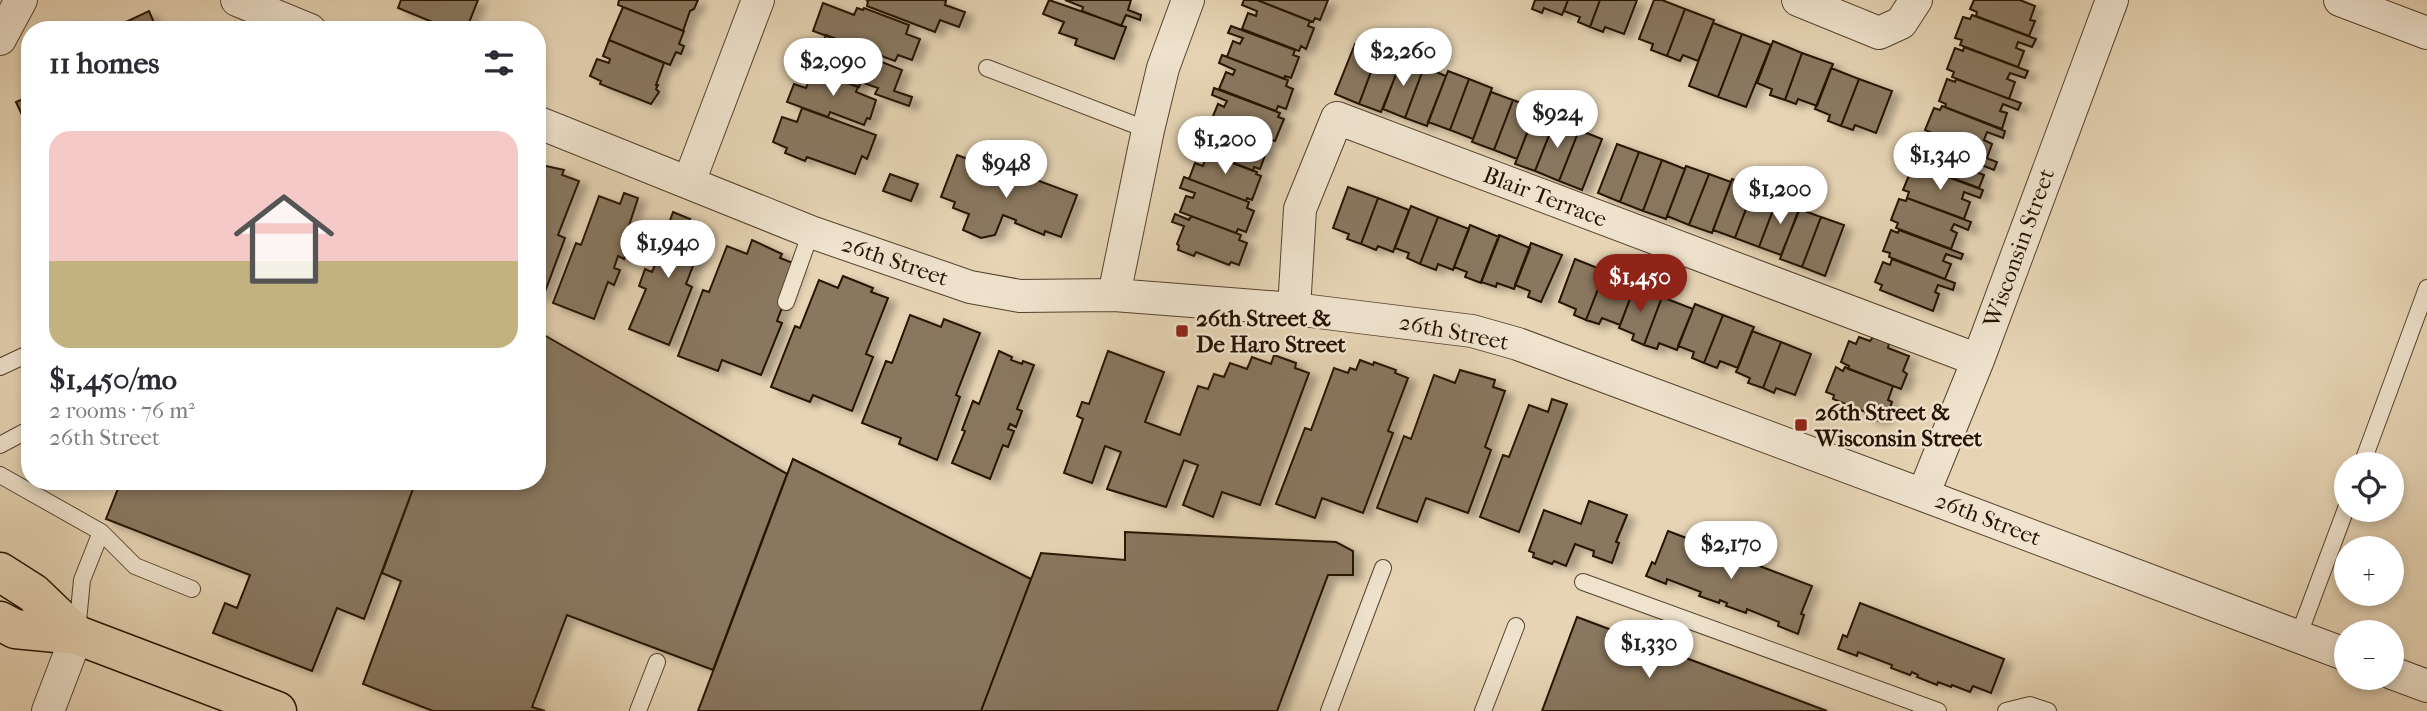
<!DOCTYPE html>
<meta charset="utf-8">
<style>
:root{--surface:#fff;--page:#f7f7f7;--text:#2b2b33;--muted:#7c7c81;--line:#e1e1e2;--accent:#8f2418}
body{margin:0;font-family:"IM FELL French Canon",serif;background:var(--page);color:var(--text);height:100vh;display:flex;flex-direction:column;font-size:26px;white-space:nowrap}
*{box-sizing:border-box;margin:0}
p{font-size:23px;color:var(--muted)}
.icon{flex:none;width:38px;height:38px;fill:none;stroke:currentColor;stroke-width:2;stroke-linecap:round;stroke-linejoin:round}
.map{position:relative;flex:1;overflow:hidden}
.panel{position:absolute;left:21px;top:21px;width:525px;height:469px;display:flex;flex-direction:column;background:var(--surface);border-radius:28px;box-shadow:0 4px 10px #0003}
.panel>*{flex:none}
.tools{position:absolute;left:2334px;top:452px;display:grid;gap:14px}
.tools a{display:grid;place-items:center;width:70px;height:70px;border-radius:50%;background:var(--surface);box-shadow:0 4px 10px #0003;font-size:35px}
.price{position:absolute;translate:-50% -60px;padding:0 16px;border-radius:24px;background:#fff;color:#222;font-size:23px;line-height:46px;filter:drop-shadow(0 2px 4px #0008)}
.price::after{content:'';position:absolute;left:50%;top:42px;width:21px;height:16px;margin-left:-10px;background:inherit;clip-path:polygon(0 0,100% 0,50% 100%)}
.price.on{background:var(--accent);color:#fff}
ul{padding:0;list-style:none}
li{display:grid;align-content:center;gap:14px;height:371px;padding:0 28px}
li+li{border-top:2px solid var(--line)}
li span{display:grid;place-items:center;height:217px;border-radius:21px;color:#555}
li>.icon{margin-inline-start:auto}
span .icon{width:126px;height:126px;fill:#fffc;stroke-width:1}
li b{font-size:30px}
h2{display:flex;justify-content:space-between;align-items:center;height:84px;padding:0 28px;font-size:30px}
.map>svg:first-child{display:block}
.building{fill:#89775f;stroke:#251202;stroke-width:2;filter:url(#shadow)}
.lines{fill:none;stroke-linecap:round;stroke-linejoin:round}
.service-casing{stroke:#55422e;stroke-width:18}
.minor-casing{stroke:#55422e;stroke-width:34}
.primary-casing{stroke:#251202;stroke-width:41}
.service{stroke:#efe3ce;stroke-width:16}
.minor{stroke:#efe3ce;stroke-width:32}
.primary{stroke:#e6d4b4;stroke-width:38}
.poi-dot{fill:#8f2418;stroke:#efe3ce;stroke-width:2.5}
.labels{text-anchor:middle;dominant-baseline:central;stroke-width:5;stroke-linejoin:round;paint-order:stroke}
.street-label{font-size:23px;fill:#251202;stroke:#efe3ce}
.poi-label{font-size:23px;font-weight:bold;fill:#251202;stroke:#efe3ce;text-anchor:start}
</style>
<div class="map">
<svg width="2427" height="711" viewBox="0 0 2427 711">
<defs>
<filter id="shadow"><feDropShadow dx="8" dy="4.5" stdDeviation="3.5" flood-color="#0004"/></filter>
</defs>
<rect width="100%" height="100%" fill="#e6d4b4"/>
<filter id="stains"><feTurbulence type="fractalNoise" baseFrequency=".00286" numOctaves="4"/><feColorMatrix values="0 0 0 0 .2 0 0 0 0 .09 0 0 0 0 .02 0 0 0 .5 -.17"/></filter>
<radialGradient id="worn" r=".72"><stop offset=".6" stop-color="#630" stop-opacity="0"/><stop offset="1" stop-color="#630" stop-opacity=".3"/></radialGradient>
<path class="building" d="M401 0H478L466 30H452L398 8Z
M619 0H698L694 9 690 11 683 31 618 5Z
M866 0H943L946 1 945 5 965 12 959 27 940 20 935 32 867 6 868 1Z
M1049 0 1126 27 1114 59 1075 45 1077 39 1059 33 1064 22 1043 14Z
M1065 0H1131L1128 10 1141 15 1140 20 1126 15 1121 26 1082 11 1083 7Z
M1244 0H1257L1310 21 1308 26 1314 28 1306 49 1301 46 1299 51 1242 29 1248 13 1256 16 1257 11 1242 5Z
M1257 0H1328L1320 20 1315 18 1313 22Z
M1535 0H1568L1562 15 1544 8 1542 13 1532 9Z
M1568 0H1600L1590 27 1578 22 1580 17 1564 11Z
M1600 0H1637L1624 34 1605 27 1603 32 1590 27Z
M1654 0H1662L1685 9 1667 56 1651 50 1653 44 1639 39Z
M1974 0H2020L2035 6 2030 20 2035 21 2029 36 1976 16 1977 12 1970 9Z
M823 3 854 15 857 8 863 10 864 8 909 25 906 34 920 39 912 60 898 55 895 61 813 31Z
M623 7 684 31 679 44 684 46 681 54 676 52 670 65 609 40Z
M1685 9 1714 20 1698 61 1683 55 1680 61 1667 56Z
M149 11 157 30H109Z
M1972 15 2036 39 2032 47 2018 42 2016 48 2024 51 2018 67 1960 45 1962 40 1955 38 1963 17 1970 19Z
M1713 23 1742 34 1718 97 1689 86Z
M1231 26 1295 50 1293 55 1299 57 1291 78 1285 76 1284 79 1227 57 1233 41 1240 44 1243 38 1228 33Z
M1742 34 1771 45 1746 107 1718 97Z
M826 35 871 52 869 57 902 70 894 91 912 97 909 106 875 94 878 88 861 82 859 87 801 66 809 42 817 45 815 50 819 51Z
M609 40 664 63 656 85H658L656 89 659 92 651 104 600 84 601 81 590 76 597 59 609 63 610 59 603 56Z
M1773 41 1802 53 1785 100 1770 95 1772 89 1757 83Z
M1355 44 1378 53 1359 104 1335 94Z
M1964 47 2028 71 2025 78 2010 73 2007 79 2015 82 2009 99 1952 77 1954 72 1947 69 1955 48 1963 51Z
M1378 53 1401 62 1381 112 1359 104Z
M1802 53 1833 64 1817 106 1798 99 1796 104 1785 100Z
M1222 55 1288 80 1286 86 1293 89 1286 109 1278 106 1276 111 1219 89 1226 72 1233 75 1235 70 1219 63Z
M1402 58 1424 67 1405 118 1383 109Z
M1424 67 1446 76 1427 126 1405 118Z
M1831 68 1859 79 1841 126 1828 121 1830 115 1815 109Z
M813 70 858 87 856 92 876 100 870 119 867 118 864 125 830 112 828 117 787 102 794 84 806 88Z
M1448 71 1469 79 1450 130 1428 122Z
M1469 79 1492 88 1473 139 1450 130Z
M1859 79 1892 91 1876 133 1855 125 1853 130 1841 126Z
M1947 79 1955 82 1956 79 2021 103 2018 110 2003 104 2000 111 2007 113 2002 129 1945 107 1946 104 1939 101Z
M1214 88 1280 113 1278 117 1284 119 1275 141 1269 139 1268 143 1211 121 1218 104 1224 107 1227 101 1212 95Z
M1491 92 1513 100 1494 150 1472 142Z
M30 96V132L16 102Z
M1513 100 1536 109 1517 159 1494 150Z
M1942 106 2005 131 2003 138 1987 132 1984 140 1992 144 1987 158 1930 137 1932 133 1925 130 1934 108 1940 110Z
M802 108 876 135 867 159 862 156 855 174 807 157 805 161 785 153 787 148 773 142 782 117 797 122Z
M1535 113 1555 120 1535 171 1515 164Z
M1200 117 1264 141 1263 145 1268 147 1260 169 1254 167 1253 171 1196 149 1202 134 1209 136 1212 130 1197 124Z
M1555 120 1579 130 1559 181 1535 171Z
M1579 130 1602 139 1582 190 1559 181Z
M1933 138 1997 162 1994 170 1979 164 1976 172 1984 175 1979 188 1923 167 1924 164 1917 161 1924 141 1931 143Z
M1617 144 1639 152 1620 202 1598 193Z
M1193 147 1257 172 1256 174 1261 176 1252 200 1247 198 1246 201 1189 179 1195 163 1203 166 1205 160 1190 154Z
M1639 152 1662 160 1643 211 1620 202Z
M957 155 1016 177 1018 173 1077 195 1061 237 1045 231 1044 235 1015 223 1016 220 1003 215 995 235 981 238 963 230 969 214 953 208 955 202 941 197Z
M1662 160 1685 169 1666 219 1643 211Z
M537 164 564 170 562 175 579 181 558 235 565 238 543 297 537 294Z
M1686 166 1709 174 1689 225 1667 216Z
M1918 166 1983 190 1980 198 1964 192 1962 199 1970 202 1964 219 1907 198 1909 192 1903 190 1912 168 1916 170Z
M890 174 918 184 911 201 883 191Z
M1709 174 1731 182 1712 233 1689 225Z
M1184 177 1249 202 1247 208 1254 211 1246 232 1238 229 1236 233 1180 212 1186 196 1193 198 1195 193 1180 188Z
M1732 179 1754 188 1735 238 1713 230Z
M1348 187 1378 198 1361 244 1347 239 1349 234 1333 228Z
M1754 188 1778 197 1759 247 1735 238Z
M624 193 638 198 624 241 630 243 624 259 618 256 614 268 620 270 614 285 608 282 594 319 553 303 576 243 581 245 599 196 620 204Z
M1778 197 1801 206 1781 255 1759 247Z
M1378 198 1409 210 1393 252 1378 246 1376 250 1361 244Z
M1907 198 1971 222 1968 230 1954 224 1951 230 1957 233 1951 249 1896 228 1898 223 1891 220 1899 199 1906 201Z
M1411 206 1438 217 1420 264 1407 258 1409 253 1395 248Z
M1799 209 1821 217 1802 267 1780 259Z
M673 212 690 219 688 222 707 230 686 284 692 287 669 345 629 329 646 289 639 286 645 269 652 272 656 263 648 260 654 246 660 248Z
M1175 214 1189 220 1191 216 1241 235 1239 240 1247 243 1239 265 1231 262 1229 265 1196 252 1194 256 1178 250 1179 246 1177 244 1184 226 1172 222Z
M1438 217 1469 229 1453 270 1438 264 1436 270 1420 264Z
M1821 217 1844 225 1825 276 1802 267Z
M1470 225 1499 237 1481 283 1465 277 1467 272 1454 267Z
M1891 230 1898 233 1899 230 1963 254 1961 259 1946 254 1943 261 1951 264 1945 279 1889 257 1890 253 1883 251Z
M1499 235 1530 248 1514 289 1497 283 1496 287 1481 282Z
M752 240 782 254 780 258 798 265 777 321 782 323 761 375 722 360 718 371 678 356 703 290 709 292 727 246 747 254Z
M1531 243 1562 255 1541 302 1528 297 1530 291 1515 285Z
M1575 259 1605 271 1586 320 1574 315 1576 309 1559 302Z
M1892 259 1955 283 1953 290 1938 285 1935 292 1939 294 1933 311 1880 290 1882 285 1875 282 1883 262 1890 265Z
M1605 271 1636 283 1620 325 1602 318 1599 324 1586 320Z
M843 276 873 288 871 292 888 298 866 354 873 357 852 411 813 395 810 402 771 387 795 326 800 328 819 280 838 288Z
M1635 286 1662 297 1644 345 1632 340 1634 334 1619 328Z
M1662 297 1693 309 1677 350 1659 343 1657 349 1644 345Z
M1695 304 1723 315 1704 363 1692 358 1694 352 1678 346Z
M910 315 941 327 944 319 980 333 956 395 960 397 937 460 899 444 901 438 862 423 886 361 892 363Z
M1723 315 1754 327 1738 368 1720 361 1717 368 1704 363Z
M537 331 787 474 713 670 567 615 532 707 545 711H433L363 684 401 581 382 573 416 481H537Z
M1752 331 1781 342 1763 388 1748 383 1750 378 1736 372Z
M1859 337 1870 341 1873 337 1889 343 1888 348 1909 356 1903 371 1907 374 1901 389 1848 369 1849 366 1841 362 1849 341 1856 344Z
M1781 342 1811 354 1795 395 1776 388 1774 393 1763 388Z
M999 351 1012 357 1011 360 1022 364 1023 361 1034 365 1017 409 1022 411 1016 427 1010 424 1008 429 1014 431 1008 447 1003 445 990 479 952 463 965 431 962 430 973 401 979 404Z
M1108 351 1164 372 1145 422 1180 435 1198 386 1208 389 1214 374 1224 377 1230 363 1247 369 1252 357 1271 364 1274 355 1296 363 1295 368 1309 373 1260 505 1222 492 1213 517 1183 505 1198 465 1184 460 1166 507 1107 489 1121 452 1105 446 1092 483 1064 473 1083 419 1077 416 1082 402 1089 404Z
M1360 360 1373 365 1374 362 1396 370 1395 373 1408 378 1388 431 1393 433 1363 513 1322 498 1315 518 1276 504 1305 428 1311 430 1334 368 1348 373 1350 368 1356 370Z
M1836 367 1843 371 1845 367 1893 386 1888 400 1892 402 1886 418 1881 416 1879 421 1865 416 1866 412 1833 399 1834 395 1826 392Z
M1460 370 1495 380 1493 387 1505 391 1485 447 1491 450 1468 513 1426 498 1417 522 1377 508 1404 436 1411 439 1434 375 1455 383Z
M1552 399 1567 404 1519 532 1480 517 1503 455 1509 457 1529 405 1548 412Z
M793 459 1031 579 981 711H698Z
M121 481H416L364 619 337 608 312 671 213 633 225 603 237 608 250 575 106 519Z
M1589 501 1627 515 1616 542 1619 543 1612 563 1593 556 1594 551 1575 544 1566 566 1554 561 1552 564 1533 557 1534 553 1529 551 1544 510 1581 524Z
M1668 531 1812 586 1801 614 1804 615 1798 634 1778 626 1779 622 1747 609 1746 613 1726 606 1727 603 1720 600 1719 603 1699 596 1701 592 1667 579 1666 584 1646 576 1652 562 1655 564Z
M1125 532 1336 542 1353 551V575H1328L1277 711H981L1041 553 1125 560Z
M1860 603 2004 659 1991 693 1973 686 1970 692 1952 685 1951 687 1938 682 1937 685 1917 677 1918 675 1912 672 1910 675 1891 668 1892 665 1858 652 1857 656 1838 649 1843 635 1847 637Z
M1577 617 1827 711H1542Z"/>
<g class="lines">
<g class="service-casing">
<path id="service" d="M987 68 1148 130
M786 302 811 232
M0 367 30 353
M0 445 30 429
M2362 464 2427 288
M0 475 101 532 82 580 77 631
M101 532 135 566 192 589
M1583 582 1938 711
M2298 637 2347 506
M638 711 657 662
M1329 711 1383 568
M1483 711 1516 626
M2006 711 2030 705 2048 711"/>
</g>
<g class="minor-casing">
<path id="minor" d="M237 0 310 30
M1798 0 1879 33 1901 23 1916 0
M2340 0 2427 33
M0 39 21 0
M537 122 811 232 970 287 1020 296 1114 295 1294 309 1472 331 1518 344 1923 495 2347 655
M689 182 758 0
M1114 295 1148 130 1163 68 1188 0
M1294 309 1300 209 1337 118 1978 360
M1923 495 1978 360 2112 0
M2392 673 2427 686
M48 711 77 635"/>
</g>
<g class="primary-casing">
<path id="primary" d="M0 572 33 593 77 635
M0 621 15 629 77 635 277 711"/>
</g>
<use href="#service" class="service"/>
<use href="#minor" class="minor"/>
<use href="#primary" class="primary"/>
</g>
<g class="poi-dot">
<rect x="1175" y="324" width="14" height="14" rx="3.5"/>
<rect x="1794" y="418" width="14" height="14" rx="3.5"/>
</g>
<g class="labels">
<g class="street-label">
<text transform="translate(1545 197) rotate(21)">Blair Terrace</text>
<text transform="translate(2019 248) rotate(-70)">Wisconsin Street</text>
<text transform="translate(895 261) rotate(19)">26th Street</text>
<text transform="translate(1454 332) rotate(11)">26th Street</text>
<text transform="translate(1988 519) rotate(21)">26th Street</text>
</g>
<g class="poi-label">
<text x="1196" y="318">26th Street &amp;<tspan x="1196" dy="26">De Haro Street</tspan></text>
<text x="1815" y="412">26th Street &amp;<tspan x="1815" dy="26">Wisconsin Street</tspan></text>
</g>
</g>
<rect width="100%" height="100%" filter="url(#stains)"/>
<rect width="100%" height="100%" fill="url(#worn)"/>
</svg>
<div class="tools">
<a><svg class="icon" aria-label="locate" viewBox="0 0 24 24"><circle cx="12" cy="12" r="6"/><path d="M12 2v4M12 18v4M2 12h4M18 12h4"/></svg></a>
<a>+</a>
<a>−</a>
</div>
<b class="price" style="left:1403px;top:88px">$2,260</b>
<b class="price" style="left:833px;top:98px">$2,090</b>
<b class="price" style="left:1557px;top:150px">$924</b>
<b class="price" style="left:1225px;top:176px">$1,200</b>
<b class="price" style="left:1940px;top:192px">$1,340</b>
<b class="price" style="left:1006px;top:200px">$948</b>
<b class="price" style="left:1780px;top:226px">$1,200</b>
<b class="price" style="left:668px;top:280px">$1,940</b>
<b class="price on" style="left:1640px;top:314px">$1,450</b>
<b class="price" style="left:1731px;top:581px">$2,170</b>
<b class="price" style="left:1649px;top:680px">$1,330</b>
<section class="panel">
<h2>11 homes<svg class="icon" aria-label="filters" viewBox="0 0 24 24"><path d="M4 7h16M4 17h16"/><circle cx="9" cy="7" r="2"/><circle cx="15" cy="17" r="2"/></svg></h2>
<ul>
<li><span style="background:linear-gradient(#f6c9c9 60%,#c2b280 0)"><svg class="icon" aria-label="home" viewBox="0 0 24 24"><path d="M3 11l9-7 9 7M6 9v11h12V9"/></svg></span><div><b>$1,450/mo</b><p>2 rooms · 76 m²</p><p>26th Street</p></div></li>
</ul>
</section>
</div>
